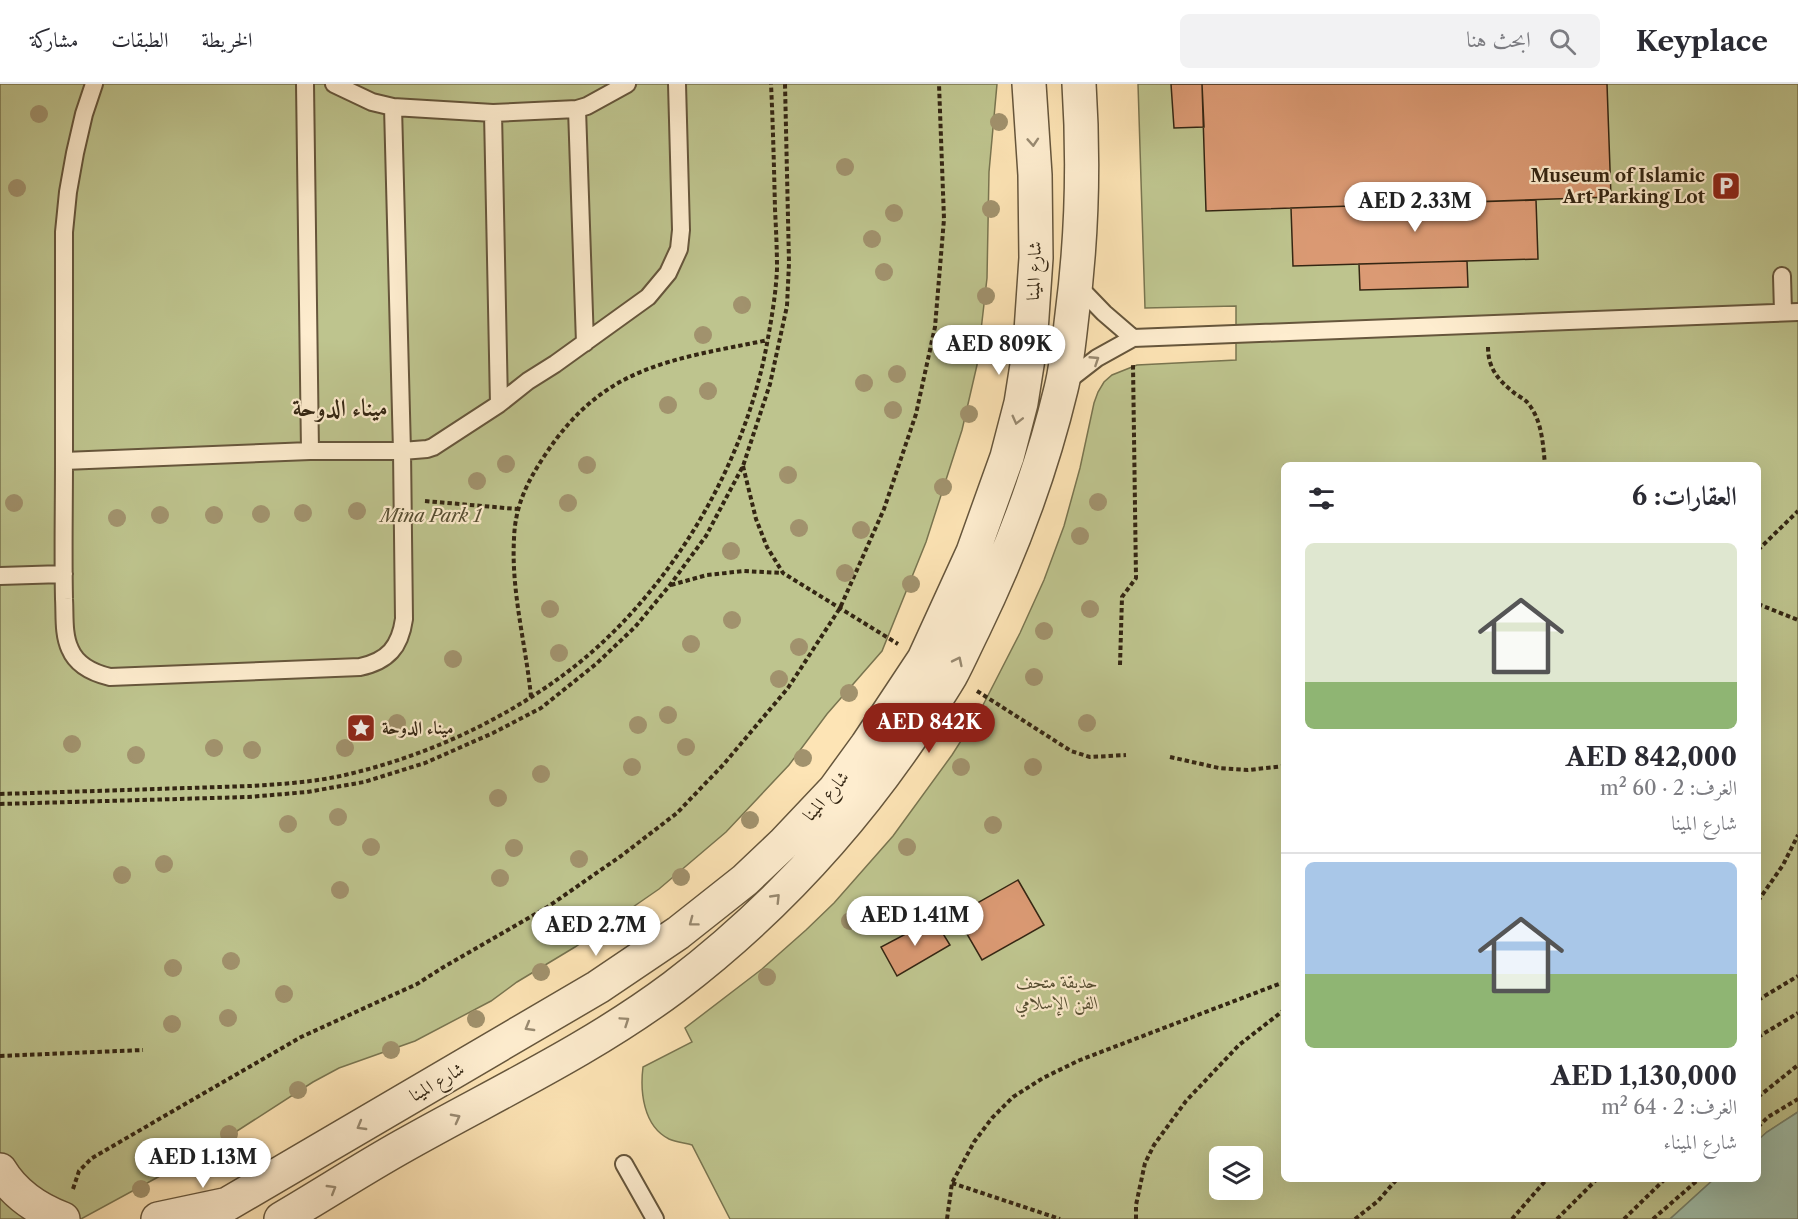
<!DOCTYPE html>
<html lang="ar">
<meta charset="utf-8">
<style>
:root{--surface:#fff;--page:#f2f2f3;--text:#2b2b33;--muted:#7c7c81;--line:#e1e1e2;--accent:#8f2418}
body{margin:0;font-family:"Libre Caslon Text",Amiri,serif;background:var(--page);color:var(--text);direction:rtl;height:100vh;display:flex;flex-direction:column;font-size:22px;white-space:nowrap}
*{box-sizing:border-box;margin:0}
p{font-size:20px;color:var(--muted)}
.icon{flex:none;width:33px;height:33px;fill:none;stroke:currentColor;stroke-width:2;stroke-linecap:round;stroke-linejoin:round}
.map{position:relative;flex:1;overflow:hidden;direction:ltr}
.sheet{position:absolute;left:1281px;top:378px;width:480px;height:720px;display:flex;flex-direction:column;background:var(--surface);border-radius:9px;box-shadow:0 6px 24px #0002;direction:rtl}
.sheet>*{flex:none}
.controls{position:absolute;left:1209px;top:1062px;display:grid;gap:12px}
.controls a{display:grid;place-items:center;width:54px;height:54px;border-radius:9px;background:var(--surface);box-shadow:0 6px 24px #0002;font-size:30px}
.price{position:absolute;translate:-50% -51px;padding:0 14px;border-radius:21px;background:#fff;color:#222;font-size:20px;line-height:39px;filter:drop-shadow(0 2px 3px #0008)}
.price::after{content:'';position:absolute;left:50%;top:36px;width:18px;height:14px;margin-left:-9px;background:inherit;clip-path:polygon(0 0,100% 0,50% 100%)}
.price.active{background:var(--accent);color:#fff}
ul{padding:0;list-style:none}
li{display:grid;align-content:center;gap:12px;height:318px;padding:0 24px}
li+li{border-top:2px solid var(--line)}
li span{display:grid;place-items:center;height:186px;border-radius:9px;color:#555}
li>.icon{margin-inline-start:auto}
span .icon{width:108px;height:108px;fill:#fffc;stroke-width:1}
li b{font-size:26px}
h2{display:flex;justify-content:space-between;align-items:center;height:72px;padding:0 24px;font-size:26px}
header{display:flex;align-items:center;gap:36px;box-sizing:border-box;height:84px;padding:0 30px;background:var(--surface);border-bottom:2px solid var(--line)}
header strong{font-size:28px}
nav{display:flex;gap:33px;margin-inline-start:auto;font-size:21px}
.search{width:420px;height:54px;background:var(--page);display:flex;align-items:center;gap:15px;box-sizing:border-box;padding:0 21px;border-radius:9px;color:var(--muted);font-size:22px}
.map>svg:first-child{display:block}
.green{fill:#bec48e;stroke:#797550;stroke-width:1.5;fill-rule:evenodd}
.water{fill:#9fbfab;stroke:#74826e;stroke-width:1.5}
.building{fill:#db9a74;stroke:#342613;stroke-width:1.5}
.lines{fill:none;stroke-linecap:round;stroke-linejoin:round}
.lane-casing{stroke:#66563c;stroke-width:20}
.street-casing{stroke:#66563c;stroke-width:36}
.path{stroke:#342613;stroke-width:4;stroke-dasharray:4.5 3;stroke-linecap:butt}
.lane{stroke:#feedcf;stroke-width:16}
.street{stroke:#feedcf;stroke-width:33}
.tree{fill:#a1926d}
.oneway{stroke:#998a71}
.labels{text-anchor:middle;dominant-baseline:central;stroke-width:4.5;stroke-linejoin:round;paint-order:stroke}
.poi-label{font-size:18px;font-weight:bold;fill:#342613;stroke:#feedcf;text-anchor:end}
.street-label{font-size:18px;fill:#342613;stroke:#feedcf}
.park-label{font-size:18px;font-style:italic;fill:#564e32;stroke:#feedcf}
.district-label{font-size:24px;font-weight:bold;fill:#342613;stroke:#feedcf}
</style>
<header>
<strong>Keyplace</strong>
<div class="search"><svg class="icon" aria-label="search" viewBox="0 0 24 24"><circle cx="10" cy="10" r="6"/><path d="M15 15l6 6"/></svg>ابحث هنا</div>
<nav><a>الخريطة</a><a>الطبقات</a><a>مشاركة</a></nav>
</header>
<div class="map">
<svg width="1798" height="1135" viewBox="0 0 1798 1135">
<rect width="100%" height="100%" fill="#fde4b5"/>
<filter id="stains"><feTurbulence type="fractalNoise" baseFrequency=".00333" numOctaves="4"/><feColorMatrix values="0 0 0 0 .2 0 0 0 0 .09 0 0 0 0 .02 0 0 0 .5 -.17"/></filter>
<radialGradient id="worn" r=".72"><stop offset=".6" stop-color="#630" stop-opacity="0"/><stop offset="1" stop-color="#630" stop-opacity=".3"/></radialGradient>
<path class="green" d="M0 0H997L989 88 987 194 977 281 962 346 926 458 882 567 827 630 789 681 726 748 659 805 575 863 517 898 491 917 415 957 339 984 313 998 206 1067 81 1135H0Z
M1138 0H1798V1028L1767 1048 1758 1056V381H1284V1095H1714L1670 1135H730L692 1061C685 1059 676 1058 669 1055 643 1042 640 1007 643 983L692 958 685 944 762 885 806 846 834 819 893 752 952 671 980 627 1020 549 1044 496 1064 442 1080 384 1094 319 1098 308 1104 298 1112 291 1137 281 1236 276V222L1145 224ZM1220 1072H1252V1106H1220Z"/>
<path class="water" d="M1798 1028V1135H1670L1714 1095H1758V1056L1767 1048Z"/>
<path class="building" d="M1171 0H1202L1204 43 1174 44Z
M1202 0H1607L1611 113 1206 127Z
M1536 116 1538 175 1293 182 1291 124Z
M1467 177 1468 203 1360 206 1359 180Z
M1018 796 1044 841 982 876 956 831Z
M934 835 950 861 897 892 881 863Z"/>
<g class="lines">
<g class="lane-casing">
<path id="lane" d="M305 0 310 367
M334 0 372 18 393 23 493 29 577 25 587 22 627 0
M393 23 402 367 427 365 433 363 499 320 528 297 555 280 648 213 668 189 679 165 681 146 677 0
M577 25 585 259
M493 29 499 320
M1782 192 1783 228
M1077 201 1104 229 1133 254
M1066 298 1097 274 1133 254 1798 228
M310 367H402L404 535C400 563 388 577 360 583L110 593C93 589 77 582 70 565 63 550 65 531 64 515 63 469 64 423 64 377Z
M64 377V148L68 108 75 69 84 30 94 0
M0 492 64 490
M624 1080 655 1135"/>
</g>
<g class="street-casing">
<path id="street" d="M0 1086C15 1111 37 1125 63 1135
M158 1135 224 1121
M202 1135 598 903 678 849 745 796 783 760 835 705 867 661 924 575 973 468 1007 373 1021 319 1030 262 1036 174 1035 91 1029 0
M281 1135C322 1111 362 1085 403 1062 495 1010 590 966 674 903 766 833 845 749 910 654 924 633 938 613 951 591 959 576 966 560 974 544 1011 468 1041 388 1061 305 1067 281 1069 256 1072 231 1082 154 1084 77 1079 0"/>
</g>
<path class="path" d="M1488 263C1488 283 1497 295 1512 307 1516 311 1523 314 1527 318 1542 335 1543 360 1545 381
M743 382 756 435 767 463 783 489 898 560
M425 417 517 425
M1758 466 1798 427
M671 501 707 491 744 487 782 489
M1758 520 1798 536
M1120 581 1122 513 1136 494 1133 281
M977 607 1071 667 1090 673 1126 671
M531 613C526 561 511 508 514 455 515 422 527 398 545 371 604 281 671 276 768 256
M1170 673 1219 684 1248 686 1284 682
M0 710 251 702C282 700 315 698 345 691 423 673 498 639 562 592 667 515 746 382 768 254 772 232 776 208 777 185 777 165 776 145 775 125 774 83 773 42 771 0
M0 720 248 713 307 708 364 698 425 679 493 649 541 624 596 580 635 543 670 501 706 452 743 382 770 300 787 222 789 179 785 0
M1758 817 1783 781 1798 751
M1758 916 1798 892
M1758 953 1798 929
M0 972 143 966
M1758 1013 1798 981
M1758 1043 1768 1033 1798 1015
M952 1099 1060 1135
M73 1105 79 1087 92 1074 301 953 417 900 442 884 546 824 621 772 677 729 723 681 788 604 840 524 884 425 916 330 935 243 944 135 939 0
M947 1135 952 1099 974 1058 992 1034 1013 1013 1043 994 1080 976 1284 898
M1136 1135V1121L1145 1079 1154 1061 1186 1017 1239 961 1284 926
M1355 1135 1378 1117 1397 1095
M1512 1135 1547 1095
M1557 1135 1597 1095
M1624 1135 1665 1095
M1653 1135 1699 1095"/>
<use href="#lane" class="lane"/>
<use href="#street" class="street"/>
</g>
<g class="tree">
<circle cx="39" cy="30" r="9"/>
<circle cx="999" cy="38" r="9"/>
<circle cx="845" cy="83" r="9"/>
<circle cx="17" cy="104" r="9"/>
<circle cx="991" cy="125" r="9"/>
<circle cx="894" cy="129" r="9"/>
<circle cx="872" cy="155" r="9"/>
<circle cx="884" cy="188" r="9"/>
<circle cx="986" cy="212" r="9"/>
<circle cx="742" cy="221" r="9"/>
<circle cx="703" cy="251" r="9"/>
<circle cx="897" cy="290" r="9"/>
<circle cx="864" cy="299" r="9"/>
<circle cx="708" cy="307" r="9"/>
<circle cx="668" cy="321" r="9"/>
<circle cx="893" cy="326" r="9"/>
<circle cx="969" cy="330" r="9"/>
<circle cx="506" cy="380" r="9"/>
<circle cx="587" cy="381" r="9"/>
<circle cx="788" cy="391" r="9"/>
<circle cx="477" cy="397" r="9"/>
<circle cx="943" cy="403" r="9"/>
<circle cx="1098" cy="418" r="9"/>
<circle cx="14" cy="419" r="9"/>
<circle cx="568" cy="419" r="9"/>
<circle cx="357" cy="427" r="9"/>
<circle cx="303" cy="429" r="9"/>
<circle cx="261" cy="430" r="9"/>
<circle cx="160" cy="431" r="9"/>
<circle cx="214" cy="431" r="9"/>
<circle cx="117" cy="434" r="9"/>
<circle cx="799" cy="444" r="9"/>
<circle cx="861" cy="446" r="9"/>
<circle cx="1080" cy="452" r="9"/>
<circle cx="731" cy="467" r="9"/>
<circle cx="845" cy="489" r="9"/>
<circle cx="911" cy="500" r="9"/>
<circle cx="550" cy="525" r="9"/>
<circle cx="1090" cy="525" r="9"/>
<circle cx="732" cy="536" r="9"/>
<circle cx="1044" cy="547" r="9"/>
<circle cx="691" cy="560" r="9"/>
<circle cx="799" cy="563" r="9"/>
<circle cx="559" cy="569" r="9"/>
<circle cx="453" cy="575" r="9"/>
<circle cx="1034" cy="593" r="9"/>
<circle cx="779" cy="595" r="9"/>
<circle cx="849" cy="609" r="9"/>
<circle cx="668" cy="631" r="9"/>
<circle cx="397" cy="639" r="9"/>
<circle cx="1087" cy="639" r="9"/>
<circle cx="638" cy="641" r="9"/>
<circle cx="72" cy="660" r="9"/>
<circle cx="686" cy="663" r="9"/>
<circle cx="214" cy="664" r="9"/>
<circle cx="345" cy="664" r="9"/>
<circle cx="252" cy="666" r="9"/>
<circle cx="136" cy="671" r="9"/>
<circle cx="803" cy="674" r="9"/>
<circle cx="632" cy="683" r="9"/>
<circle cx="961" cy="683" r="9"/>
<circle cx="1033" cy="683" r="9"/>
<circle cx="541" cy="690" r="9"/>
<circle cx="498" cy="714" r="9"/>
<circle cx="338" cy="733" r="9"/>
<circle cx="750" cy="736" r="9"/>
<circle cx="288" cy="740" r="9"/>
<circle cx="993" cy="741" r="9"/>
<circle cx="371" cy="763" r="9"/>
<circle cx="907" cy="763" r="9"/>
<circle cx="514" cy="764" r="9"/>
<circle cx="579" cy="775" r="9"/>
<circle cx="164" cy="780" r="9"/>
<circle cx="122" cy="791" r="9"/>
<circle cx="681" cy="793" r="9"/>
<circle cx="500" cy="794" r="9"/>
<circle cx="340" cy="806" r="9"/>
<circle cx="617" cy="837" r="9"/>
<circle cx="850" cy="837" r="9"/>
<circle cx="231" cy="877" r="9"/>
<circle cx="173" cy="884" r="9"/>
<circle cx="541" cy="888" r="9"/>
<circle cx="767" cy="893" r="9"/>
<circle cx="284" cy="910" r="9"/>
<circle cx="228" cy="934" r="9"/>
<circle cx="476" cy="935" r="9"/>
<circle cx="172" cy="940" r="9"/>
<circle cx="391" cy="966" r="9"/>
<circle cx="298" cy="1006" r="9"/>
<circle cx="229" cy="1050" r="9"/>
<circle cx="141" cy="1105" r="9"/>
</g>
<defs><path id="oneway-chevron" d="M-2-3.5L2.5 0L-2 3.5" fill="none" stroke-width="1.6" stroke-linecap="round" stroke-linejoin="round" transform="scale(1.5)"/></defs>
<g class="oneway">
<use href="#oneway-chevron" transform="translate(1033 58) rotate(86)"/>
<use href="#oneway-chevron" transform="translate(1095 276) rotate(-33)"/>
<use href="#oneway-chevron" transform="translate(1017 336) rotate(104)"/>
<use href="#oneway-chevron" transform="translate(958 577) rotate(-64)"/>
<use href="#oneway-chevron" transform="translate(776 814) rotate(-46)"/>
<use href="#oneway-chevron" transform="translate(693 838) rotate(143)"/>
<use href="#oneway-chevron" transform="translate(625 937) rotate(-34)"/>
<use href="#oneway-chevron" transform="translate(529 943) rotate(150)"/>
<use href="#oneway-chevron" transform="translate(456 1034) rotate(-28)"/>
<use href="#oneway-chevron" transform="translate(361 1042) rotate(150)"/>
<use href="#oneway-chevron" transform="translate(332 1105) rotate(-31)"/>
</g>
<defs>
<g id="parking-square" transform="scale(1.5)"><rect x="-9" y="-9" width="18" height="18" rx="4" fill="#8f2418" stroke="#feedcf"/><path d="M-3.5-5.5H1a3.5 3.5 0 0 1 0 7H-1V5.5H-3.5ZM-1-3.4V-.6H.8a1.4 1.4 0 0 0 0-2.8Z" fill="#fff"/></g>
<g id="sight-square" transform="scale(1.5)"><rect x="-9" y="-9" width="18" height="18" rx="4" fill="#8f2418" stroke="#feedcf"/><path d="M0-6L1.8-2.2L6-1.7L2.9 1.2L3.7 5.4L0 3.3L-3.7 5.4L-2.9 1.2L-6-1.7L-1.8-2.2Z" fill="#fff"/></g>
</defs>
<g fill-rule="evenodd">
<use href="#parking-square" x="1726" y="102"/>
<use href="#sight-square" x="361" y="644"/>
</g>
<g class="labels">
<g class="poi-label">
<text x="1705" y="92">Museum of Islamic<tspan x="1705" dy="21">Art Parking Lot</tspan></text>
<text x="382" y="644" text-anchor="start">ميناء الدوحة</text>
</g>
<g class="street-label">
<text transform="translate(1034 187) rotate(-88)">شارع المينا</text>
<text transform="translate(826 712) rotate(-49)">شارع المينا</text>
<text transform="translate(437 998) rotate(-30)">شارع المينا</text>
</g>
<g class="park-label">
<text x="431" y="432">Mina Park 1</text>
<text x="1057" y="898">حديقة متحف<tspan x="1057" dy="21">الفن الإسلامي</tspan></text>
</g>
<g class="district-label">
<text x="340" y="323">ميناء الدوحة</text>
</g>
</g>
<rect width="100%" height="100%" filter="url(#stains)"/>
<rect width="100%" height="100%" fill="url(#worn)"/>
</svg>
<div class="controls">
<a><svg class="icon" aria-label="layers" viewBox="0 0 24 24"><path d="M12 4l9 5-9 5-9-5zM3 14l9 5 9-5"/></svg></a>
</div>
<b class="price" style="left:1415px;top:149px">AED 2.33M</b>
<b class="price" style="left:999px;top:292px">AED 809K</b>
<b class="price active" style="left:929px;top:670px">AED 842K</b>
<b class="price" style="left:915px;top:863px">AED 1.41M</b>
<b class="price" style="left:596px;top:873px">AED 2.7M</b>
<b class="price" style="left:203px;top:1105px">AED 1.13M</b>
<section class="sheet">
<h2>العقارات: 6<svg class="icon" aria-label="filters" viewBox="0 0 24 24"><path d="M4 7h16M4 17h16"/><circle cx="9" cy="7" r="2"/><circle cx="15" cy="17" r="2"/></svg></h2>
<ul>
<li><span style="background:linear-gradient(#dfe7d0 75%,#8fb573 0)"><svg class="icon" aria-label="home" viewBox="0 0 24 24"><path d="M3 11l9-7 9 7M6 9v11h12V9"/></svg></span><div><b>AED 842,000</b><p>الغرف: 2 · 60 m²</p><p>شارع المينا</p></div></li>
<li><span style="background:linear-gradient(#a9c7e8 60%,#8fb573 0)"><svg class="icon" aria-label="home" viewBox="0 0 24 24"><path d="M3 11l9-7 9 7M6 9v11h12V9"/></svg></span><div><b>AED 1,130,000</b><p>الغرف: 2 · 64 m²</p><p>شارع الميناء</p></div></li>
</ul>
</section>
</div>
